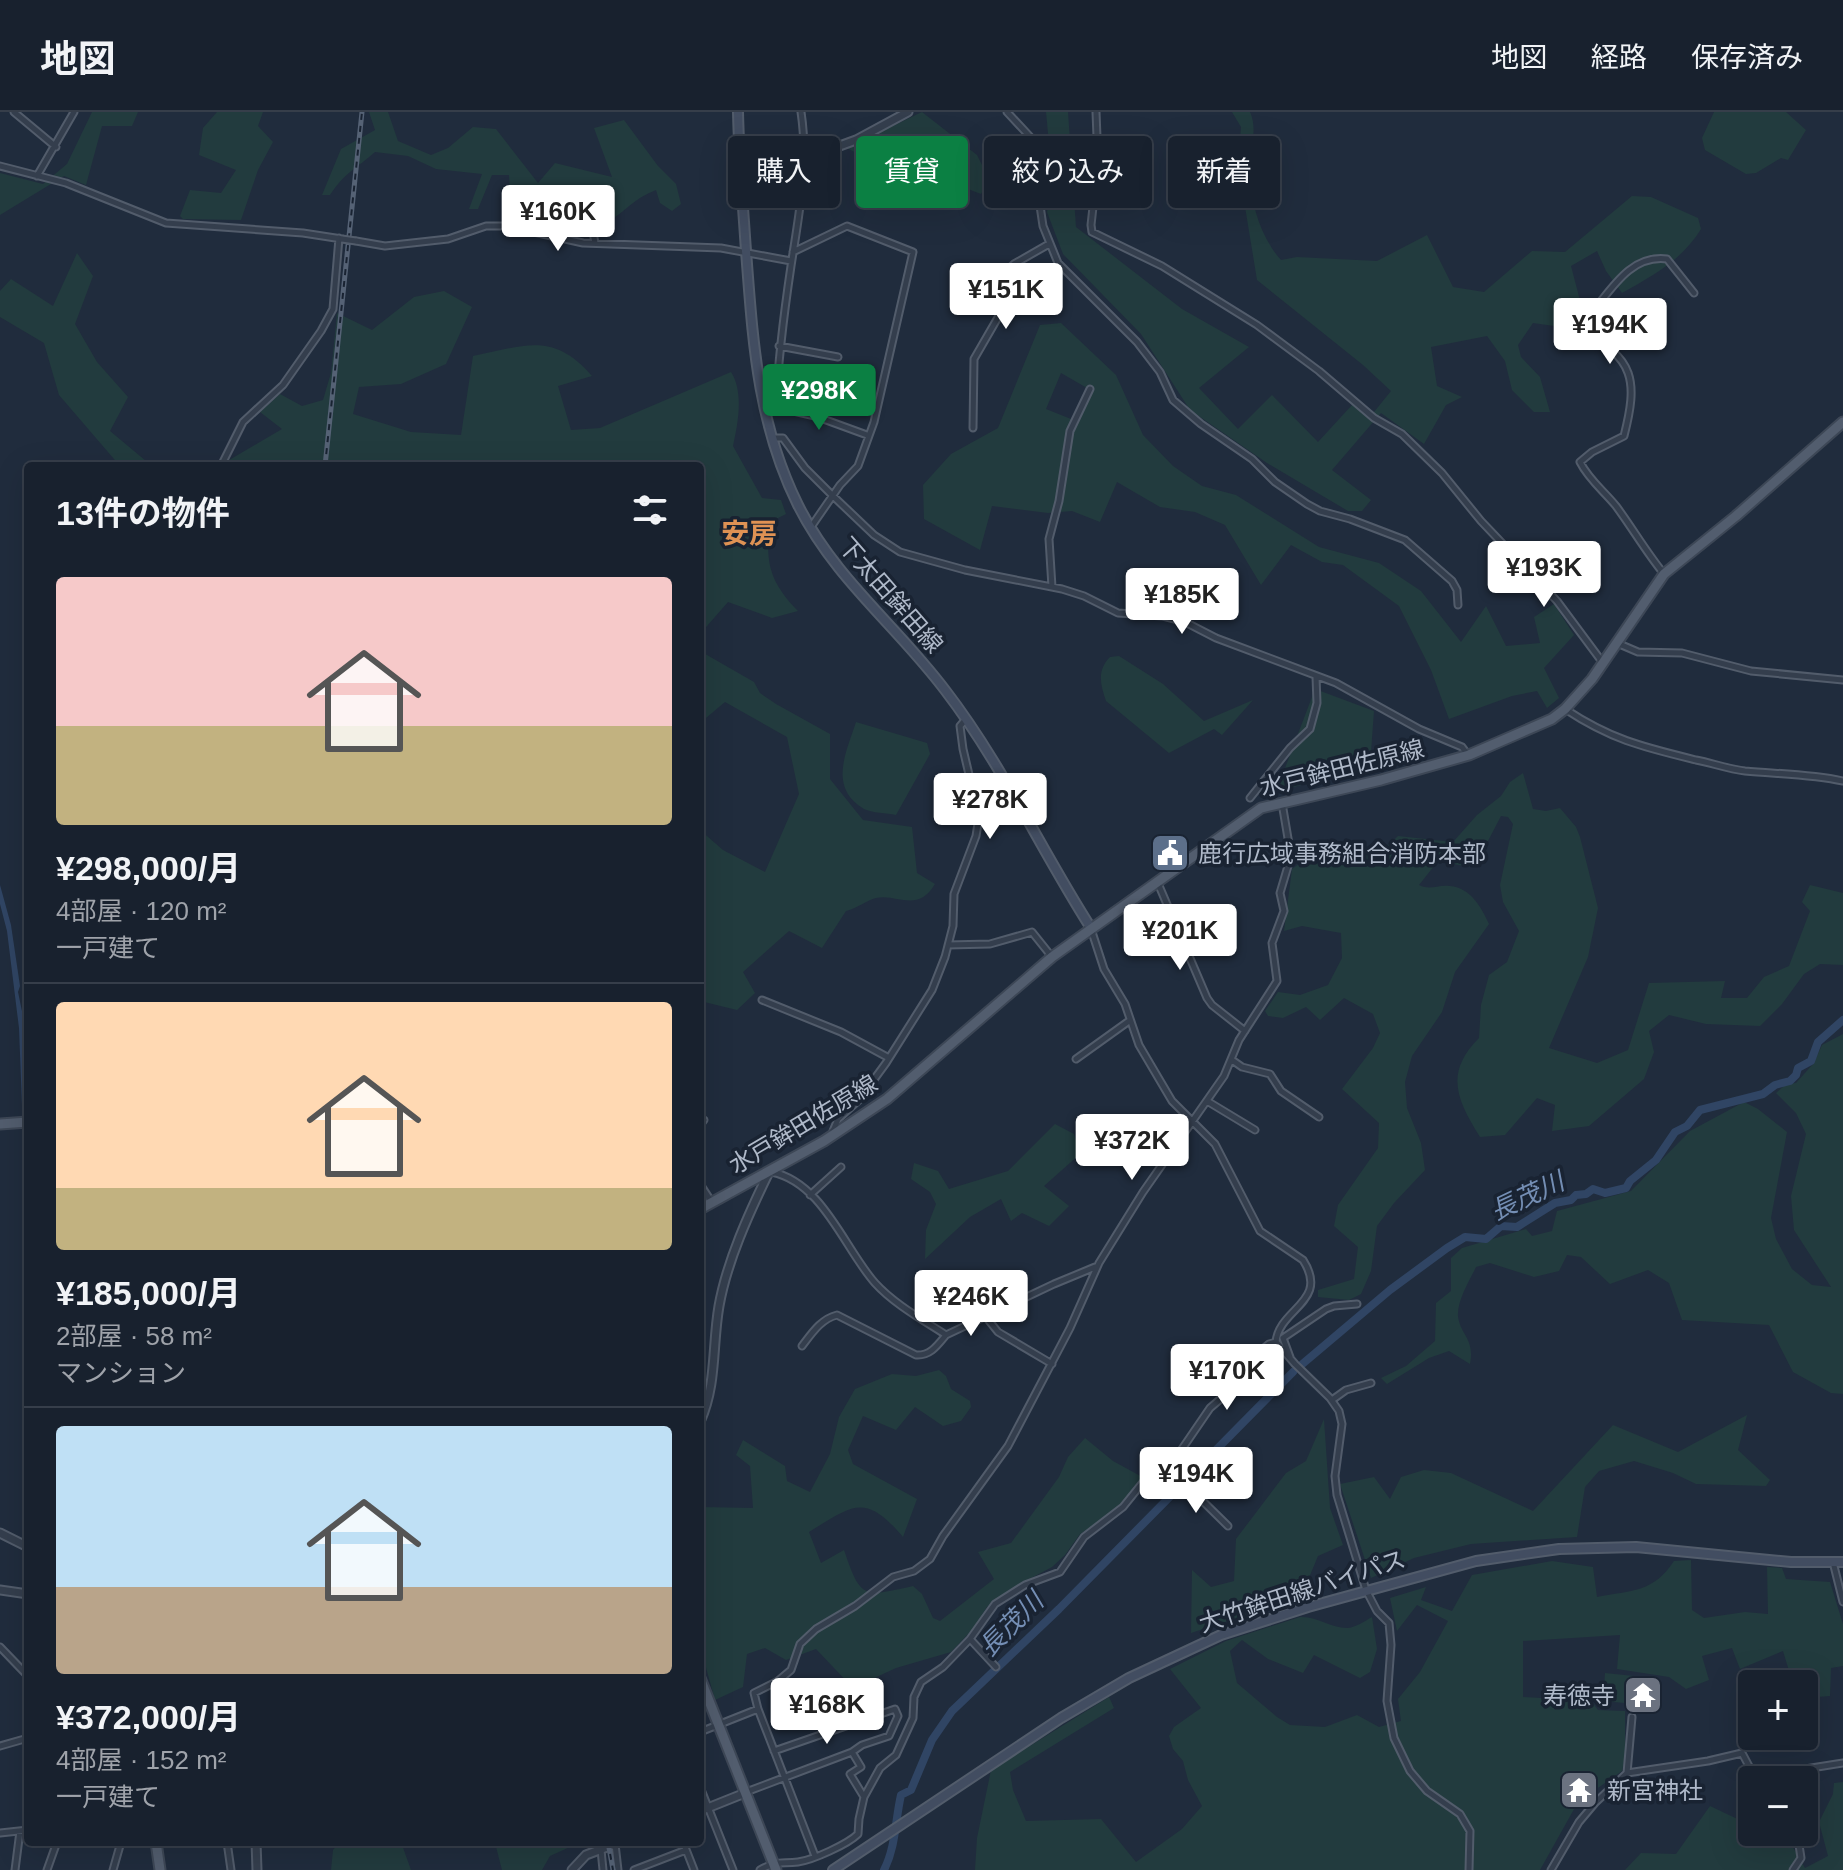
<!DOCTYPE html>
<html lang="ja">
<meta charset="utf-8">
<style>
:root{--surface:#18212e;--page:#212936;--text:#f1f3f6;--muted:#9fa3aa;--line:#363e4a;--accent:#0b8043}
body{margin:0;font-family:Arial,"Noto Sans JP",sans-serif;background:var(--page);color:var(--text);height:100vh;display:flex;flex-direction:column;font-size:30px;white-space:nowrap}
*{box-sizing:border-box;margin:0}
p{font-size:26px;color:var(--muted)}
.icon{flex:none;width:44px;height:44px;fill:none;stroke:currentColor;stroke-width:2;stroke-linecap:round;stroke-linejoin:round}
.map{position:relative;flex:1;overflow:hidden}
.side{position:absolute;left:24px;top:350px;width:680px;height:1384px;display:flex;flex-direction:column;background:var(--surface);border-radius:8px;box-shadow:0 8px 32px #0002,0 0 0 2px var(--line)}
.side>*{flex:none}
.banner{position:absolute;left:728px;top:24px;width:760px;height:72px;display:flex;gap:16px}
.controls{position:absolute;left:1738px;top:1558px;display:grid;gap:16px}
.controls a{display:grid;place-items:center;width:80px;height:80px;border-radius:8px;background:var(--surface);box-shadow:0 8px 32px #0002,0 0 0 2px var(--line);font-size:40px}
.price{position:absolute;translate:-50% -68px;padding:0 18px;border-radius:8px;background:#fff;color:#222;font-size:26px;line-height:52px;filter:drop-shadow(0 2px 4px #0008)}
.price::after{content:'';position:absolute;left:50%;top:48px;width:24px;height:18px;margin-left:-12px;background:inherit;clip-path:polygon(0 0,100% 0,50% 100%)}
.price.active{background:var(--accent);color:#fff}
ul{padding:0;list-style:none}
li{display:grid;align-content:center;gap:16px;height:424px;padding:0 32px}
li+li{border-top:2px solid var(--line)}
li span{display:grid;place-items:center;height:248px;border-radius:8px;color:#555}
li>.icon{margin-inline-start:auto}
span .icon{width:144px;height:144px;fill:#fffc;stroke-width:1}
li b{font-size:34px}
h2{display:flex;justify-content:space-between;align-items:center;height:96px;padding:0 32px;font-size:34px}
.pill{padding:0 28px;border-radius:8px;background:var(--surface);box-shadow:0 8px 32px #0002,0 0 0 2px var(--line);font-size:28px;line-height:72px}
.pill.active{background:var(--accent);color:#fff}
header{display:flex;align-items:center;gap:48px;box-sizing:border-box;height:112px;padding:0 40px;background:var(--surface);border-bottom:2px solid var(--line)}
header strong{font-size:38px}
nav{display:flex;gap:44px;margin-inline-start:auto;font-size:28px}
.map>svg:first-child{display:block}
.green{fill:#223b3e;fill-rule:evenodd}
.water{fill:#304564}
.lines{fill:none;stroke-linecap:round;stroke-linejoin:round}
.river{stroke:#304564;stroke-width:8}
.minor-casing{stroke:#525c6b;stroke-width:9}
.tertiary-casing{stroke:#525c6b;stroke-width:11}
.secondary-casing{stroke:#525c6b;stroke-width:12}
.primary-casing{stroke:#3d4756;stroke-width:13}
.minor{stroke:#343e4d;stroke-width:5}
.tertiary{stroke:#343e4d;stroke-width:7}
.secondary{stroke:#424d61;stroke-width:8}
.primary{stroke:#525d6e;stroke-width:9}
.rail-casing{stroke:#556275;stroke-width:5}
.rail{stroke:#192332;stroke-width:2;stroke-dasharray:6;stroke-linecap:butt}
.minor-bridge-casing{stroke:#525c6b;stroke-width:9;stroke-linecap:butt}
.minor-bridge{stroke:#343e4d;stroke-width:5}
.labels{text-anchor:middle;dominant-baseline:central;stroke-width:7;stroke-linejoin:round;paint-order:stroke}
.street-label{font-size:24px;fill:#afb9c9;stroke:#192332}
.poi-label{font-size:24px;fill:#afb9c9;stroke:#192332;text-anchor:start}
.water-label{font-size:26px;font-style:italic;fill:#748eb4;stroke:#192332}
.quarter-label{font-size:28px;font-weight:bold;fill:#df9254;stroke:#192332}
</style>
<header>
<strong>地図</strong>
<nav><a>地図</a><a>経路</a><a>保存済み</a></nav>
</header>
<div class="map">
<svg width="1843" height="1758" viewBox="0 0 1843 1758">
<rect width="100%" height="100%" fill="#202c3d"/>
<path class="green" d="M92 0H138L132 14H102L86 73 64 64 0 103V61L43 72 67 52Z
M217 0H263L258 14 273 30 258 58 241 108 183 107 180 104 190 78 221 81 236 58 199 43 203 16Z
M369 0H388L398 29 431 43 448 36 473 15 496 17 538 71 555 51 612 65 594 16 624 8 658 54 676 72 681 92 672 99 660 91 656 78C634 87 631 94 614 106 597 116 570 109 551 107L538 81 510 79 509 63H492L478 97H469L482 62 436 57 408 44 375 40C356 57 345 60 330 83H322L341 37 375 18Z
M922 0 977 43 989 67 981 82 913 56 886 95 871 83 884 56 847 36Z
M1046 0H1068L1076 115 1182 197 1249 235 1199 276 1238 317 1272 283 1318 330 1352 293 1374 300 1391 279 1363 253 1257 168 1238 52 1241 15 1232 0H1250C1258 17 1250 37 1250 55 1249 87 1260 125 1281 148L1297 145 1377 149 1427 123 1453 175 1484 180 1532 139 1565 140 1632 84 1651 85 1698 106 1701 117C1682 148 1654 163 1622 181L1606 159 1597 139 1571 154 1582 196 1568 216 1533 211 1518 233 1521 245 1540 265 1550 300H1534L1512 278 1505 249 1487 224 1431 235 1437 274 1462 285 1446 293 1424 332 1381 301 1332 358 1371 388 1362 399H1348L1267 351 1190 298 1141 222 1063 142 1047 100 1053 74Z
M1714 0H1786L1806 18 1788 48 1781 46 1756 61 1746 62 1705 38 1702 26Z
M77 141 93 164 75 212 97 250 128 285 110 319 152 354H120L59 283 44 231 0 205V179L11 167 53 194Z
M444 179 472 195 446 252 401 272 359 275 353 302 411 320 461 323 473 244C524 234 553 219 592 264L558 274 571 318 600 316 731 260C744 280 738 311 733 334L762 386 781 388 786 402 770 410C765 450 769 469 798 499L772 506 728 490 700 522V354H470L468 352 219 354 282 317 260 300 280 282 302 294 323 288 331 261 337 201 372 218 414 185Z
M1061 211 1116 263 1143 323 1173 354 1202 374 1236 383 1319 435 1379 451 1421 479 1461 530 1486 494 1506 534 1540 531 1534 505 1554 492 1574 523 1544 556 1559 586 1547 596 1537 579 1512 584 1449 607 1431 558 1399 494 1343 453 1322 450 1291 433 1261 473 1225 413 1195 400 1160 395 1117 370 1100 410 1072 399 1048 401 992 394 980 438 924 407 923 373 951 342 998 316 1040 213ZM1061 261 1087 276 1071 307 1046 297Z
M700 539 754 570 760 581 776 592 830 622V667L863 708 912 715 917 761 935 772C917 802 897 781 876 786 867 788 858 796 846 799L822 836 789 819 743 860 755 881 737 898 700 889V718L723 738 765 760 799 682 787 625 725 590 700 611Z
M1119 544 1163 572 1204 609 1253 588 1222 623 1214 617 1169 641 1106 589C1100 572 1097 558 1110 545Z
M1315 577 1374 599 1370 654 1276 680Z
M856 610 927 631 930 642 896 703C887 701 872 701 864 697 828 676 846 641 856 610Z
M1523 661 1533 697 1546 699 1560 696 1576 715 1580 725 1598 796 1588 845 1549 936 1597 951 1628 938 1649 871 1725 869 1721 886H1747L1764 865 1789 854 1810 799 1802 790 1810 773 1843 781V853L1820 852 1804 862 1782 892 1760 914 1706 912 1669 903 1649 919 1654 940 1644 967 1589 1014 1552 1019 1555 993 1537 986 1505 1023 1480 1025C1457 988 1444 961 1479 926L1481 893 1489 863 1507 850 1519 819 1503 790 1500 773 1513 712 1508 705 1501 704 1476 752 1469 755 1438 749 1419 773C1431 779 1438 772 1450 774 1471 776 1481 795 1489 812L1455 860 1442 900 1412 944 1405 970 1407 996 1421 1031 1425 1058 1394 1091 1377 1114 1371 1159 1361 1182 1349 1188 1318 1185V1178L1354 1167 1358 1135 1334 1114 1338 1093 1378 1036 1379 1011 1342 977 1373 936 1380 921 1373 902 1344 886 1320 908 1306 895 1283 906 1268 904 1265 899 1278 880 1300 883 1328 873 1342 846 1341 821 1302 814 1284 819 1292 757C1304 748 1316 741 1332 738 1365 733 1365 756 1398 724L1453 730 1477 703 1501 684 1510 670Z
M1843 922V1282L1831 1281 1793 1260 1769 1213 1682 1208 1669 1171 1648 1158 1610 1172 1581 1145 1567 1143 1559 1159 1534 1165 1490 1151 1476 1155C1470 1168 1457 1188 1458 1204 1460 1223 1475 1226 1470 1252L1449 1239 1429 1246 1387 1272 1381 1266 1406 1254 1435 1229 1436 1191 1451 1179V1146L1462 1136 1526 1117 1532 1124 1552 1119 1557 1099 1631 1079 1690 1019 1744 990 1758 997 1787 1020 1771 1106 1776 1127 1792 1157 1812 1173 1831 1175 1794 1118 1791 1084 1806 1022 1796 1001 1776 981 1786 972 1796 971 1813 952 1822 933Z
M1055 1012 1074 1022 1080 1042 1044 1074 1069 1094 1049 1114 1022 1101 1011 1109 1001 1087 970 1105 925 1147 926 1118 936 1092 930 1080 911 1067 914 1051 938 1059 949 1077 1008 1059Z
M939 1258 946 1264 951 1277 970 1289 971 1295 961 1309 943 1314 915 1295 896 1318 863 1304 848 1338 853 1352 917 1387 903 1425C865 1380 853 1393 809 1420L821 1451 844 1438C861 1488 863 1485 913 1474L922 1482 933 1506 940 1509 994 1467 978 1440 1011 1431 1059 1365 1068 1345 1085 1326 1113 1349 1144 1366 1133 1375 1131 1384 1104 1407 1080 1422 1065 1443 1052 1455 1018 1473 987 1495 972 1518 951 1540 896 1556 853 1576 816 1537 786 1548 765 1536 747 1542 743 1575 715 1588 703 1545H700V1395L753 1396 750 1354 736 1343 743 1328 785 1354 787 1369 810 1380 830 1342 839 1305 855 1277 892 1262 916 1264Z
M1747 1303 1738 1338 1770 1368 1766 1374 1696 1372 1673 1361 1634 1349 1599 1359 1585 1375 1577 1425 1471 1432 1414 1446 1371 1466 1340 1372 1374 1365 1390 1387 1401 1365 1424 1358 1451 1361 1533 1399 1613 1313 1678 1340Z
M1324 1307 1330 1396 1343 1433 1318 1444 1301 1485 1191 1521 1192 1458 1211 1475 1234 1469 1236 1427 1286 1361 1306 1349Z
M1691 1448 1692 1498 1704 1506 1745 1500 1768 1502 1767 1455 1782 1456 1786 1467 1830 1470 1843 1512V1554L1831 1556 1830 1584 1804 1586V1572H1793L1783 1539 1740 1557 1732 1536 1702 1544 1709 1568 1686 1577 1669 1565 1617 1557 1620 1523 1523 1529V1585L1591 1589 1598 1598 1625 1599V1645L1622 1659 1578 1690 1540 1758H975L977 1726 991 1658 1109 1585 1114 1596 1010 1660 1013 1678 1026 1709 1101 1707 1136 1750 1182 1717 1202 1694 1188 1668 1183 1649 1173 1637 1169 1624 1174 1615 1201 1596 1170 1557 1226 1529 1300 1505C1317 1504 1330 1516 1347 1516 1355 1516 1365 1509 1372 1505L1377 1537 1370 1560 1360 1566 1314 1543 1303 1561 1268 1547 1242 1528 1230 1539 1237 1571 1277 1605 1290 1613 1325 1615 1357 1603 1379 1615 1401 1609 1398 1587 1420 1560 1448 1509 1417 1493 1397 1519 1390 1486 1426 1475 1421 1488 1452 1499 1472 1463 1552 1449 1593 1455 1597 1485C1632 1478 1653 1481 1674 1449Z
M1605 1561 1634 1564 1633 1574H1626L1625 1591 1603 1589Z
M1752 1669V1720H1784L1805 1756 1828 1744 1819 1710 1833 1682 1834 1671 1843 1670V1758H1625L1641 1741 1676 1742 1710 1694 1748 1712 1746 1670Z
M340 1730H401L411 1758H331L333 1738Z
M500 1730H581L550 1744 542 1758H502L495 1731Z"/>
<path class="water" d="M0 773 11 813 20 874 18 880 23 904 28 975V1149L19 916 7 819 0 792Z"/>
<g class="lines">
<path class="river" d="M1300 1254 1390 1178 1447 1136 1465 1125 1486 1127 1501 1114 1517 1115 1555 1091 1571 1088 1576 1083 1586 1082 1593 1077 1605 1081 1626 1076 1630 1069 1656 1048 1675 1020 1687 1014 1700 998 1763 982 1775 973 1790 969 1796 963 1798 956 1811 949 1818 930 1843 908
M884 1758C896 1734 895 1709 901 1683L911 1678 932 1628 952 1599 1059 1497 1293 1260"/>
<g class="minor-casing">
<path id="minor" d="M14 0 56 35
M1007 0 1034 29 1046 53 1047 62 1039 87 1043 114 1058 151 1137 230 1160 260 1173 288 1201 312 1252 347 1275 370 1307 392 1320 399 1350 407 1405 428 1452 469 1457 478 1458 493
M1096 0 1098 50 1091 113 1092 120 1162 154 1257 213 1319 259 1374 306 1402 322 1442 361 1481 409 1557 489 1603 551
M0 54 66 71 166 111 303 121 342 127
M37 64 74 0
M592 115 595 131
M356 129 385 134 448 127 486 114H506L583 131 721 136 791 149
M793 140 847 114 913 140 874 310 858 354 840 373 811 415
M779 234 838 245
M776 295 815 304 867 323
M766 303 776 295C778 248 784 201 791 154 799 102 809 53 801 0
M973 316 974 247 1000 202 997 167 1014 152 1049 132
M773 326H783L805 356 833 384 874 423 900 440 965 458 1062 477 1084 484 1118 501 1162 504 1185 510 1216 526 1336 571 1419 617 1462 635 1468 643
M221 354 243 310 283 273 321 219 333 197 339 126
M1664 462C1646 440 1633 417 1616 394 1604 379 1589 368 1580 350L1592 340 1624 324C1638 269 1635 246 1582 220L1584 210C1608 184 1627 142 1667 147L1694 181
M1052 475 1049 427 1059 389 1070 319 1090 277
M1617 531 1638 540 1682 541 1751 559 1843 568
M1565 597C1612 628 1643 635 1696 648 1712 651 1728 657 1745 659 1778 662 1811 662 1843 669
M1250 686 1290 636 1310 617 1317 591 1316 565
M1157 769 1207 886 1212 893 1245 919
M1091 817 1104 857 1125 892 1139 933 1172 989 1215 1032 1260 1119 1303 1148C1330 1190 1279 1196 1276 1230L1295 1252 1330 1286 1339 1299 1342 1312 1335 1364 1337 1383 1366 1478 1377 1499 1389 1511 1391 1533 1387 1589 1394 1626 1410 1659 1427 1679 1460 1702 1470 1719 1469 1758
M948 833 990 832 1032 820 1052 845
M762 888 841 920 889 946
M1076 947 1129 909
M1232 948 1242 955 1270 962 1281 979 1319 1005
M1207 989 1255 1018
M700 1013 704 1008
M831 1024 838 1007 859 988 886 951 932 878 945 845 953 814 954 782 976 724 979 705 963 637 960 614 966 607
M772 1060C823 1071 844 1136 875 1171 894 1192 923 1208 946 1223
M700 1072 711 1089
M810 1083 841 1055
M986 1205 998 1220 1052 1252
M802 1234C812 1221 821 1207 837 1203L916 1243C930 1244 937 1234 946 1223L1054 1172 1095 1155
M1290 1245 1283 1226 1326 1197 1334 1194 1357 1192
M1332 1288 1346 1278 1371 1271
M1169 1356 1228 1414
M1833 1450 1843 1490
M970 1527 996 1555
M0 1535 28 1564
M758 1597 754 1581 778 1569 791 1558 800 1532 816 1517 855 1494 893 1465 914 1459 930 1447 943 1424 1008 1334 1070 1216 1099 1151 1143 1080 1224 964 1239 928 1277 869 1272 831 1284 799 1280 781 1291 744 1282 691
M700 1620 758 1597 815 1744
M0 1634 28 1626
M774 1639 895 1597 898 1604 889 1624 862 1633 852 1640
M1627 1661 1632 1605
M700 1675 733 1758
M746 1680 852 1640 861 1655 850 1662 864 1685
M0 1721 28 1718
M227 1730 231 1758
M683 1730 694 1758
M615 1732 618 1758
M601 1738 603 1758
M15 1758 20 1719
M47 1758 57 1730
M113 1758 121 1730
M634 1758 686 1738
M760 1758C777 1748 781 1752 798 1750 813 1748 848 1732 858 1722L859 1707 864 1685 880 1656 896 1643 913 1606 914 1585 921 1570 943 1555 970 1527 995 1492 1025 1473 1060 1460 1084 1425 1123 1395 1144 1369 1169 1356 1210 1296 1231 1278 1252 1246 1269 1232 1276 1230
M1551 1758 1579 1710 1595 1691 1627 1661 1708 1649 1742 1641 1750 1656 1786 1660 1843 1651
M1793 1758 1801 1746 1797 1720"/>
</g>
<g class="tertiary-casing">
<path id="tertiary" d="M804 47 856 28 908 0
M700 1310C717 1272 712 1234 719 1194 727 1149 749 1101 769 1060
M0 1421 28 1435
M0 1478 28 1482
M700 1699 745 1681
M256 1730 257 1758
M572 1758 586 1743 620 1730"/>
</g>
<g class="secondary-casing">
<path id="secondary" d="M738 0C739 47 743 93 746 139 753 229 757 310 798 393 835 467 897 514 945 578 1002 652 1041 738 1091 816
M833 1758 1061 1606 1129 1566 1221 1523 1308 1495 1476 1449 1559 1437 1636 1435 1791 1450H1843"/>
</g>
<g class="primary-casing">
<path id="primary" d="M0 1012 28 1010
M700 1097 824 1029 887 987 1052 845 1261 696 1381 668 1469 643 1552 607 1565 597 1592 567 1664 462 1736 404 1843 310
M700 1566 776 1758
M156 1730 160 1758"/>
</g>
<use href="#minor" class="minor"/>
<use href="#tertiary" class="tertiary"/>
<use href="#secondary" class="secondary"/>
<use href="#primary" class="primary"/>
<g class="rail-casing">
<path id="rail" d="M325 354 362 0
M608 1730 613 1758"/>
</g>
<use href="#rail" class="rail"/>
<g class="minor-bridge-casing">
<path id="minor-bridge" d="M342 127 356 129"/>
</g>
<use href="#minor-bridge" class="minor-bridge"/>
</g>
<defs>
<g id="civic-square" transform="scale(2)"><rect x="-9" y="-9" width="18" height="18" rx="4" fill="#5c6f8a" stroke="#192332"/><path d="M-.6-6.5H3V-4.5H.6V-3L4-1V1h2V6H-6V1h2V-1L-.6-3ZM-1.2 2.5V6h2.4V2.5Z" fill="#fff"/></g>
<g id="temple-square" transform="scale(2)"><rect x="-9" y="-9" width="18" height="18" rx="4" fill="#6b7280" stroke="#192332"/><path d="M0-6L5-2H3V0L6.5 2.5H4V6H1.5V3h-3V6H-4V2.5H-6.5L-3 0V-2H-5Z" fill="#fff"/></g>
</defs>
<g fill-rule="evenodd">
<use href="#civic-square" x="1170" y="741"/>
<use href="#temple-square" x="1643" y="1583"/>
<use href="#temple-square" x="1579" y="1678"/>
</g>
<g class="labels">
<g class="street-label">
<text transform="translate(891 483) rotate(49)">下太田鉾田線</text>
<text transform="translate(1342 656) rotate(-14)">水戸鉾田佐原線</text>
<text transform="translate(803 1012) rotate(-31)">水戸鉾田佐原線</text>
<text transform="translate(1302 1479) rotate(-18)">大竹鉾田線バイパス</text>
</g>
<g class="poi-label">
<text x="1198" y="741">鹿行広域事務組合消防本部</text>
<text x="1615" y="1583" text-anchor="end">寿徳寺</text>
<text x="1607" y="1678">新宮神社</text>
</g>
<g class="water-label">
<text transform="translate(1527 1084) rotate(-25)">長茂川</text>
<text transform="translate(1011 1512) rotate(-45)">長茂川</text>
</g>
<g class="quarter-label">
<text x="749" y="421">安房</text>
</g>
</g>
</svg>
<div class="controls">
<a>+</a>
<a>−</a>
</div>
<b class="price" style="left:558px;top:141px">¥160K</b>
<b class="price" style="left:1006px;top:219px">¥151K</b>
<b class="price" style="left:1610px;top:254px">¥194K</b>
<b class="price active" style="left:819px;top:320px">¥298K</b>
<b class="price" style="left:1544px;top:497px">¥193K</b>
<b class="price" style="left:1182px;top:524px">¥185K</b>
<b class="price" style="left:990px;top:729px">¥278K</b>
<b class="price" style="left:1180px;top:860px">¥201K</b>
<b class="price" style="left:1132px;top:1070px">¥372K</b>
<b class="price" style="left:971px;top:1226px">¥246K</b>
<b class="price" style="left:1227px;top:1300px">¥170K</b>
<b class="price" style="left:1196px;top:1403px">¥194K</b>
<b class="price" style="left:827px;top:1634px">¥168K</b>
<div class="banner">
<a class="pill">購入</a>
<a class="pill active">賃貸</a>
<a class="pill">絞り込み</a>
<a class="pill">新着</a>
</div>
<section class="side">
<h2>13件の物件<svg class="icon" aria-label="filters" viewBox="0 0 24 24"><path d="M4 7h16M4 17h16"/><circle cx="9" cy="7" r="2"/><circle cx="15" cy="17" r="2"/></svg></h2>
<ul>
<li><span style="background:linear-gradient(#f6c9c9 60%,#c2b280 0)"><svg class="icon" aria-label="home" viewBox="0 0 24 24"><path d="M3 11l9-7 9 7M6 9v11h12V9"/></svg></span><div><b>¥298,000/月</b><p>4部屋 · 120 m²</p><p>一戸建て</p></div></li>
<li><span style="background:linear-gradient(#ffd9b3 75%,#c2b280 0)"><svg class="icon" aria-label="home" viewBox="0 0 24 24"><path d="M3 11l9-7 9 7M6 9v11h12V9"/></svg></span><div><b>¥185,000/月</b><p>2部屋 · 58 m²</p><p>マンション</p></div></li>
<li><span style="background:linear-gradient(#bfe0f5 65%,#b9a48a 0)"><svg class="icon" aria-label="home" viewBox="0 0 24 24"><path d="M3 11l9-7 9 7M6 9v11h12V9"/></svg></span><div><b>¥372,000/月</b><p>4部屋 · 152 m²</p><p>一戸建て</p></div></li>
</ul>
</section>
</div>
